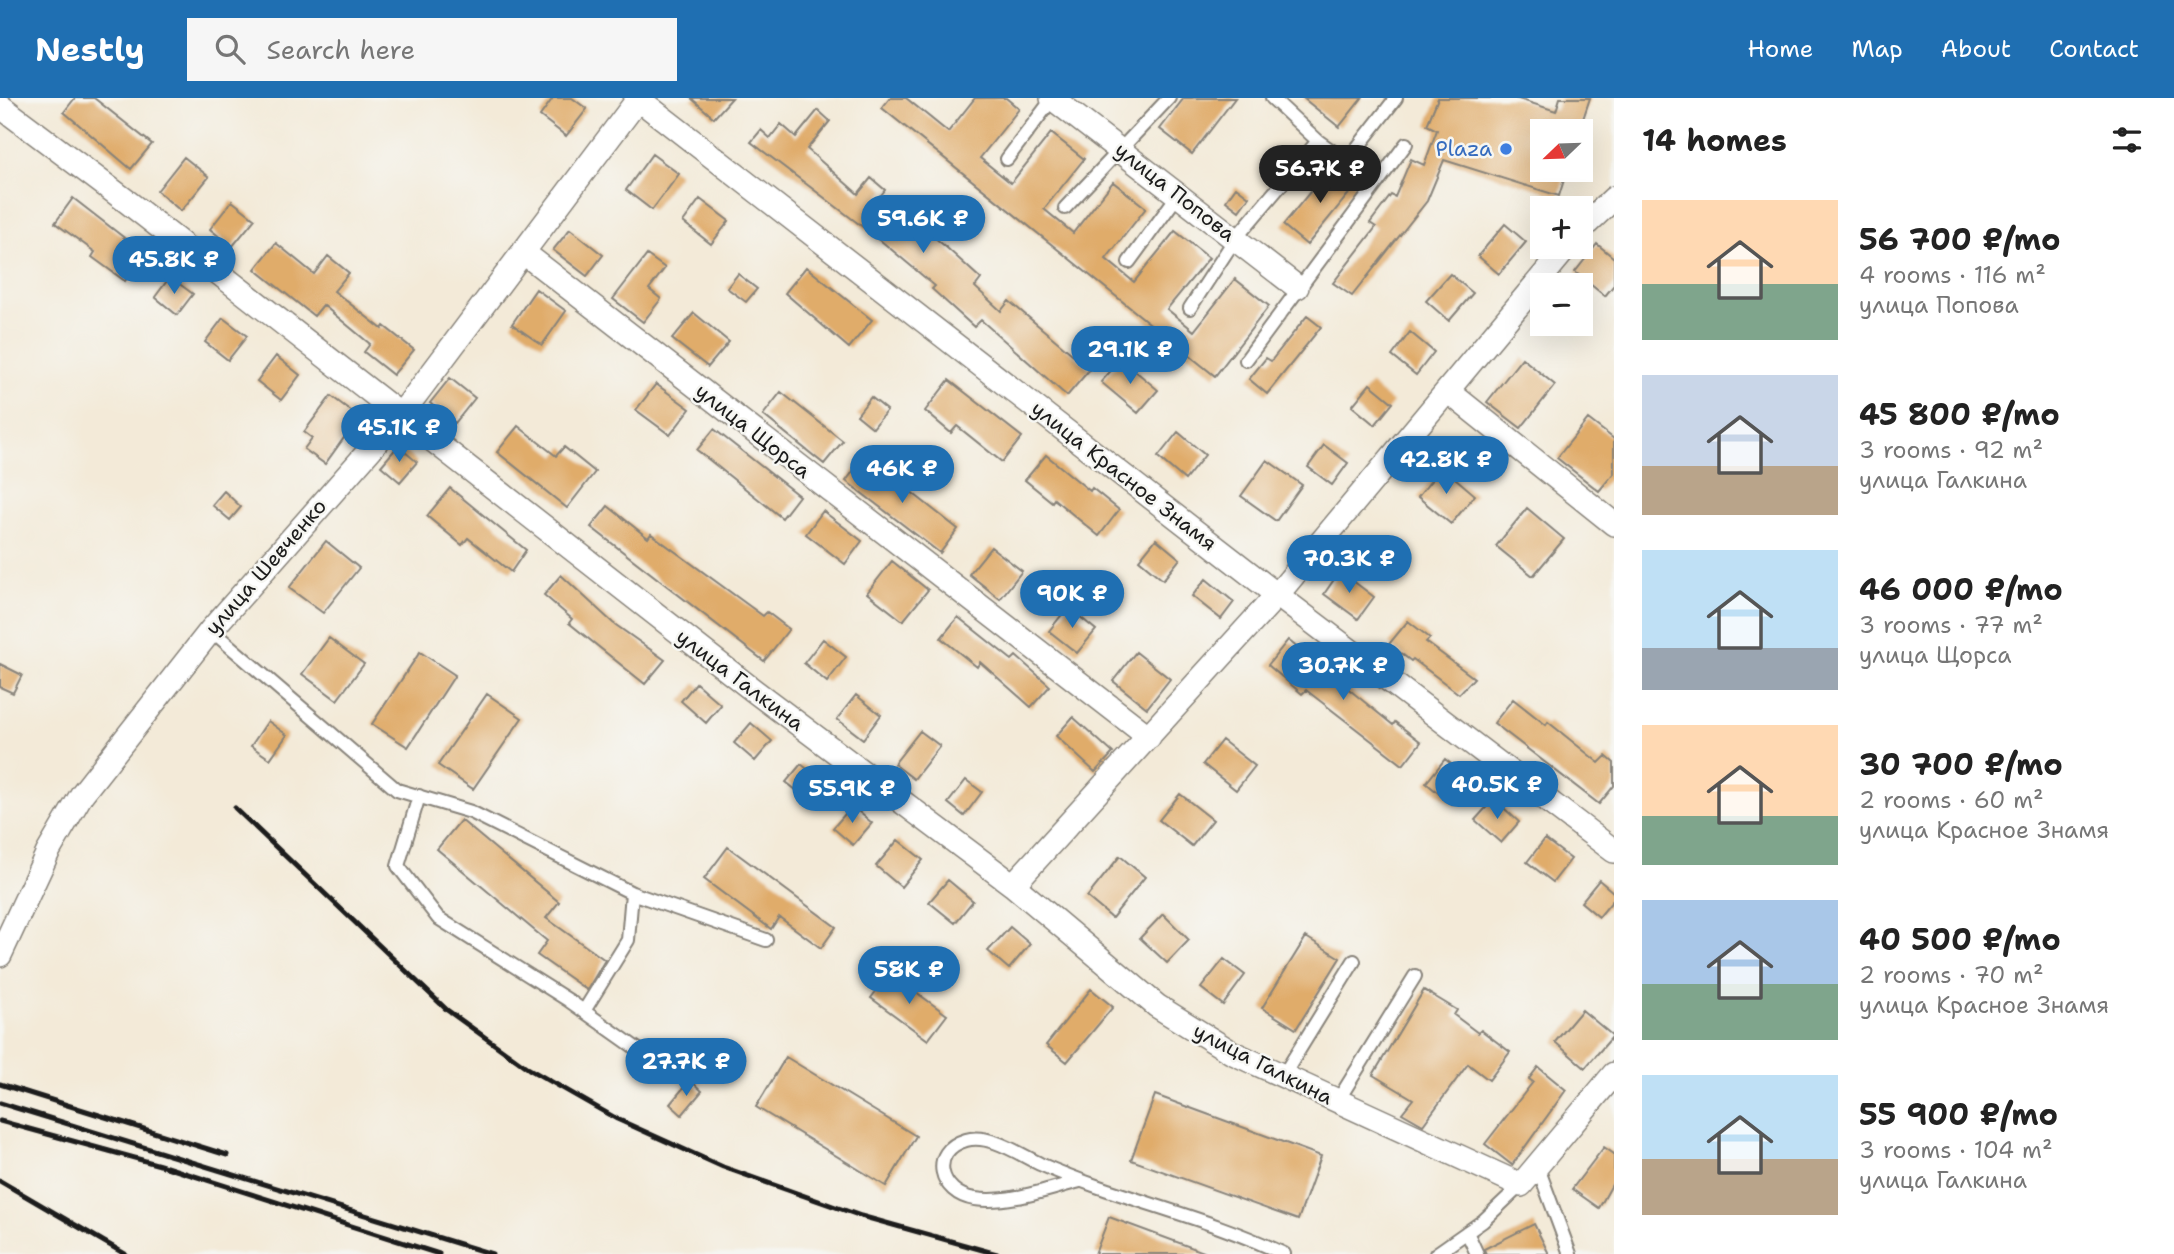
<!DOCTYPE html>
<meta charset="utf-8">
<style>
:root{--surface:#fff;--page:#f6f6f6;--text:#222;--muted:#767676;--accent:#1f6fb2}
body{margin:0;font-family:"Shantell Sans",sans-serif;background:var(--page);color:var(--text);height:100vh;display:flex;flex-direction:column;font-size:26px;white-space:nowrap}
*{box-sizing:border-box;margin:0}
p{font-size:23px;color:var(--muted)}
.icon{flex:none;width:38px;height:38px;fill:none;stroke:currentColor;stroke-width:2;stroke-linecap:round;stroke-linejoin:round}
.map{position:relative;flex:1;overflow:hidden}
.sheet{display:flex;flex-direction:column;background:var(--surface);width:560px}
.sheet>*{flex:none}
.needle{width:46px;rotate:247deg}
.tools{position:absolute;left:1530px;top:21px;display:grid;gap:14px}
.tools a{display:grid;place-items:center;width:63px;height:63px;border-radius:0px;background:var(--surface);box-shadow:0 7px 28px #0002;font-size:35px}
.price{position:absolute;translate:-50% -60px;padding:0 16px;border-radius:24px;background:var(--accent);color:#fff;font-size:23px;line-height:46px;filter:drop-shadow(0 2px 4px #0008)}
.price::after{content:'';position:absolute;left:50%;top:42px;width:21px;height:16px;margin-left:-10px;background:inherit;clip-path:polygon(0 0,100% 0,50% 100%)}
.price.current{background:#222;color:#fff}
ul{padding:0;list-style:none}
li{display:flex;align-items:center;gap:21px;height:175px;padding:0 28px}
li span{display:grid;place-items:center;flex:none;width:196px;height:140px;border-radius:0px;color:#555}
li>.icon{margin-inline-start:auto}
span .icon{width:84px;height:84px;fill:#fffc;stroke-width:1}
li b{font-size:30px}
h2{display:flex;justify-content:space-between;align-items:center;height:84px;padding:0 28px;font-size:30px}
header{display:flex;align-items:center;gap:42px;box-sizing:border-box;height:98px;padding:0 35px;background:var(--accent);color:#fff}
header strong{font-size:33px}
nav{display:flex;gap:38px;margin-inline-start:auto;font-size:24px}
.search{width:490px;height:63px;background:var(--page);display:flex;align-items:center;gap:18px;box-sizing:border-box;padding:0 24px;border-radius:0px;color:var(--muted);font-size:26px}
main{display:flex;flex:1;min-height:0}
.map>svg:first-child{display:block}
.building{fill:#e0ac6b}
.lines{fill:none;stroke-linecap:round;stroke-linejoin:round}
.lane-casing{stroke:#88837a;stroke-width:16}
.street-casing{stroke:#88837a;stroke-width:26}
.lane{stroke:#fff;stroke-width:12}
.street{stroke:#fff;stroke-width:23}
.rail{stroke:#1c1c1c;stroke-width:5}
.shop-dot{fill:#3f7fe0;stroke:#f6f6f2;stroke-width:2.5}
.labels{text-anchor:middle;dominant-baseline:central;stroke-width:5;stroke-linejoin:round;paint-order:stroke}
.shop-label{font-size:21px;fill:#366cbe;stroke:#f6f6f2;text-anchor:end}
.street-label{font-size:21px;fill:#1c1c1c;stroke:#f6f6f2}
</style>
<header>
<strong>Nestly</strong>
<div class="search"><svg class="icon" aria-label="search" viewBox="0 0 24 24"><circle cx="10" cy="10" r="6"/><path d="M15 15l6 6"/></svg>Search here</div>
<nav><a>Home</a><a>Map</a><a>About</a><a>Contact</a></nav>
</header>
<main>
<div class="map">
<svg width="1614" height="1156" viewBox="0 0 1614 1156">
<rect width="100%" height="100%" fill="#f6f6f2"/>
<filter id="ink" filterUnits="userSpaceOnUse"><feTurbulence type="fractalNoise" baseFrequency=".0143" numOctaves="2"/><feDisplacementMap in="SourceGraphic" scale="14" xChannelSelector="R" yChannelSelector="G"/><feConvolveMatrix kernelMatrix="1 2 1 2 8 2 1 2 1" color-interpolation-filters="sRGB"/></filter>
<filter id="wash" filterUnits="userSpaceOnUse"><feTurbulence type="fractalNoise" baseFrequency=".00686" numOctaves="4" result="noise"/><feDisplacementMap in="SourceGraphic" scale="28" xChannelSelector="R" yChannelSelector="G"/><feGaussianBlur stdDeviation="1.57" result="paint"/><feColorMatrix in="noise" values="0 0 0 0 0 0 0 0 0 0 0 0 0 0 0 0 0 1.4 0 .05"/><feComposite in="paint" operator="in"/></filter>
<g filter="url(#wash)">
<rect width="100%" height="100%" fill="#f3ead8"/>
<g id="blocks">
<path class="building" d="M75 0H94L152 46 131 71 64 14Z
M553 0H572L587 11 566 38 540 18Z
M691 0H732L714 20Z
M890 0H906L948 34 975 0H1006L1019 11 980 60 1011 85 1051 35 1084 61 1044 111 1073 135 1113 84 1146 110 1106 161 1134 184 1175 133 1209 160 1167 211 1194 233 1235 181 1269 208 1215 278 882 10Z
M1184 0H1235L1192 56 1160 31Z
M1303 0H1362L1339 29Z
M1438 0H1515L1556 13 1560 0H1590L1579 33H1542V72H1567L1559 98 1444 62 1427 103 1352 198 1333 185 1376 129 1370 125 1391 97 1395 99 1411 61 1424 67 1437 32 1427 27Z
M818 12 830 23 807 51 858 96 871 80 885 92 878 101 911 128 915 123 947 150 981 181 975 189 1001 213 1009 203 1090 271 1067 298 981 222 974 229 932 191 935 188 880 142 751 44 761 32 770 40 781 26 796 39Z
M652 56 679 76 652 112 626 92Z
M184 59 209 79 181 113 157 93Z
M1332 67 1356 87 1307 147 1283 127Z
M1236 89 1249 99 1239 113 1226 103Z
M73 100 145 156 125 183 92 159 95 154 55 125Z
M700 101 729 123 711 146 683 124Z
M232 103 255 121 232 149 210 131Z
M1505 126 1526 144 1499 176 1478 158Z
M570 131 603 157 587 178 553 152Z
M276 145 314 176 328 158 349 175 334 193 382 231 384 228 414 252 393 277 364 254 370 246 323 207 314 218 255 171Z
M1597 146 1614 160V187L1605 198 1575 174Z
M647 157 665 170 649 191 661 201 643 224 613 201Z
M806 169 872 222 849 250 785 195Z
M738 176 757 191 746 204 727 190Z
M1450 176 1473 195 1449 223 1426 203Z
M170 179 193 196 177 217 155 199Z
M536 191 566 213 542 247 512 226Z
M694 215 729 244 708 269 672 241Z
M1307 218 1321 229 1267 296 1249 281 1266 260 1271 263Z
M223 220 247 238 228 262 205 244Z
M1410 234 1434 254 1416 277 1392 258Z
M276 258 300 277 281 302 257 283Z
M1522 260 1555 287 1521 330 1487 304Z
M1121 261 1158 292 1138 315 1101 284Z
M450 280 475 300 455 325 430 305Z
M949 282 1022 339 1002 364 957 328 951 335 925 313Z
M656 286 690 311 670 337 636 312Z
M1370 286 1393 305 1375 327 1352 308Z
M781 294 843 343 824 366 763 317Z
M331 298 359 319 325 366 304 351 312 340 304 334Z
M871 299 887 312 873 330 857 317Z
M1588 321 1614 341V375L1599 393 1557 360Z
M518 328 556 358 564 349 595 374 567 410 497 354Z
M714 331 799 398 782 420 697 352Z
M1178 334 1205 357 1185 382 1158 359Z
M1324 347 1348 365 1332 387 1308 369Z
M398 348 417 364 400 384 381 368Z
M1046 357 1090 393 1092 390 1119 412 1099 438 1054 401 1052 404 1025 382Z
M863 360 870 365 872 363 958 431 940 455 846 383Z
M1267 362 1302 387 1276 423 1241 398Z
M1442 369 1475 397 1451 426 1418 399Z
M450 390 526 452 511 474 468 440 462 447 427 418Z
M224 393 241 409 230 422 212 407Z
M608 408 648 440 651 436 763 518 767 514 789 531 764 563 591 429Z
M1527 410 1564 441 1533 478 1496 448Z
M823 413 862 443 845 466 806 436Z
M1156 441 1180 461 1163 482 1139 462Z
M326 443 359 470 323 515 289 490Z
M991 449 1022 473 1000 501 969 476Z
M892 463 928 492 903 523 867 495Z
M1340 473 1374 499 1358 521 1324 496Z
M561 477 613 525 665 562 645 586 569 525 572 521 544 497Z
M1206 481 1234 504 1221 521 1192 498Z
M1068 509 1096 532 1077 555 1049 533Z
M958 519 1012 562 1016 558 1050 588 1031 609 980 564 977 569 941 540Z
M1408 523 1430 540 1426 544 1474 580 1459 596 1413 561 1411 563 1389 546Z
M329 540 364 566 337 602 302 576Z
M823 541 846 559 827 584 804 565Z
M1288 542 1393 627 1395 624 1421 644 1403 667 1306 592 1302 596 1268 567Z
M420 554 455 577 408 649 372 626Z
M1136 554 1170 581 1147 610 1113 583Z
M0 566 22 577 13 595 0 589Z
M696 585 721 607 706 625 681 603Z
M487 596 522 620 473 691 438 667Z
M856 597 881 617 863 641 837 621Z
M1513 601 1546 627 1548 624 1599 665 1606 658 1614 665V688L1599 706 1494 625Z
M1073 619 1113 655 1095 674 1056 638Z
M268 623 287 637 270 661 251 648Z
M751 625 772 643 755 663 734 645Z
M920 633 940 648 914 681 894 666Z
M1222 642 1255 668 1236 692 1203 666Z
M1445 661 1471 682 1452 706 1426 685Z
M801 666 821 682 806 700 786 684Z
M966 682 982 694 964 718 948 705Z
M1180 696 1213 722 1192 748 1159 722Z
M1494 701 1519 724 1501 745 1475 722Z
M852 708 872 725 853 747 833 730Z
M461 722 559 804 546 820 605 862 587 892 537 857 547 843 437 751Z
M1545 741 1571 761 1553 784 1527 764Z
M898 742 923 762 901 789 876 768Z
M728 749 836 829 821 850 779 819 771 831 704 781Z
M1120 758 1145 779 1112 820 1087 799Z
M948 782 973 803 955 825 929 804Z
M1599 782 1614 795V801L1599 819 1581 804Z
M1163 816 1189 842 1167 865 1140 840Z
M1010 829 1030 846 1009 871 988 853Z
M1306 839 1340 860 1296 931 1262 910Z
M1224 861 1245 877 1223 907 1201 890Z
M890 875 947 917 928 942 871 900Z
M1091 891 1113 909 1067 964 1046 947Z
M1424 892 1457 912 1454 917 1478 935 1481 932 1510 954 1489 982 1468 966 1423 1027 1402 1015 1413 1001 1373 977Z
M1582 912 1613 938 1585 970 1555 944Z
M786 959 916 1038 886 1088 756 1009Z
M1538 969 1566 992 1512 1067 1485 1046 1533 984 1529 981Z
M690 982 702 993 682 1017 670 1006Z
M1155 997 1321 1058 1298 1122 1131 1062Z
M1604 1049 1614 1056V1083L1599 1110 1572 1091Z
M1109 1119 1204 1154 1203 1156H1095Z
M1534 1126 1549 1156H1486L1484 1151Z"/>
</g>
</g>
<g filter="url(#ink)">
<use href="#blocks" fill-opacity="0" stroke="#88837a" stroke-width="2"/>
<g class="lines">
<g class="lane-casing">
<path id="lane" d="M1272 0 1318 43 1377 85
M1007 61 1053 0
M1347 63 1396 0
M1065 110 1169 0
M1129 164 1178 97
M1190 210 1235 141 1318 43
M1246 262 1406 46
M211 532 397 692 471 714 632 795 766 842
M419 698 398 768 438 820 568 902 667 972
M584 913 628 842 632 795
M1283 978 1354 863
M1337 1004 1415 878
M1537 1067 1570 1156
M1080 1083C1048 1091 1008 1106 975 1101 939 1096 928 1053 966 1042 989 1035 1019 1056 1040 1066 1119 1101 1206 1118 1284 1156
M1467 1134 1477 1156
M1436 1156 1483 1123 1521 1087"/>
</g>
<g class="street-casing">
<path id="street" d="M637 0 1277 497 1614 753
M1052 0 1297 189
M0 8 129 105 753 592 1013 787 1157 908 1231 954 1521 1087 1614 976
M1580 132 1614 100
M524 155 1149 639
M1449 294 1614 426
M1013 787 1277 497 1567 149
M0 857 48 754 82 696 211 532 399 319 639 0"/>
</g>
<use href="#lane" class="lane"/>
<use href="#street" class="street"/>
<path class="rail" d="M235 710 447 912 529 971 617 1021 723 1069 861 1118 997 1156
M0 986 227 1057
M0 1005 492 1156
M0 1023 160 1067 439 1156
M0 1083 125 1156"/>
</g>
</g>
<circle class="shop-dot" cx="1506" cy="51" r="7"/>
<g class="labels">
<g class="shop-label">
<text x="1492" y="51">Plaza</text>
</g>
<g class="street-label">
<text transform="translate(1175 94) rotate(38)">улица Попова</text>
<text transform="translate(753 333) rotate(38)">улица Щорса</text>
<text transform="translate(1124 378) rotate(38)">улица Красное Знамя</text>
<text transform="translate(266 469) rotate(-49)">улица Шевченко</text>
<text transform="translate(740 582) rotate(37)">улица Галкина</text>
<text transform="translate(1263 966) rotate(27)">улица Галкина</text>
</g>
</g>
</svg>
<div class="tools">
<a><svg class="needle" viewBox="-14 -14 28 28"><path d="M0-13l5 13h-10z" fill="#e53935"/><path d="M0 13l5-13h-10z" fill="#767676"/></svg></a>
<a>+</a>
<a>−</a>
</div>
<b class="price current" style="left:1320px;top:107px">56.7K ₽</b>
<b class="price" style="left:923px;top:157px">59.6K ₽</b>
<b class="price" style="left:174px;top:198px">45.8K ₽</b>
<b class="price" style="left:1130px;top:288px">29.1K ₽</b>
<b class="price" style="left:399px;top:366px">45.1K ₽</b>
<b class="price" style="left:1446px;top:398px">42.8K ₽</b>
<b class="price" style="left:902px;top:407px">46K ₽</b>
<b class="price" style="left:1349px;top:497px">70.3K ₽</b>
<b class="price" style="left:1072px;top:532px">90K ₽</b>
<b class="price" style="left:1343px;top:604px">30.7K ₽</b>
<b class="price" style="left:1497px;top:723px">40.5K ₽</b>
<b class="price" style="left:852px;top:727px">55.9K ₽</b>
<b class="price" style="left:909px;top:908px">58K ₽</b>
<b class="price" style="left:686px;top:1000px">27.7K ₽</b>
</div>
<section class="sheet">
<h2>14 homes<svg class="icon" aria-label="filters" viewBox="0 0 24 24"><path d="M4 7h16M4 17h16"/><circle cx="9" cy="7" r="2"/><circle cx="15" cy="17" r="2"/></svg></h2>
<ul>
<li><span style="background:linear-gradient(#ffd9b3 60%,#7fa58c 0)"><svg class="icon" aria-label="home" viewBox="0 0 24 24"><path d="M3 11l9-7 9 7M6 9v11h12V9"/></svg></span><div><b>56 700 ₽/mo</b><p>4 rooms · 116 m²</p><p>улица Попова</p></div></li>
<li><span style="background:linear-gradient(#c9d6e8 65%,#b9a48a 0)"><svg class="icon" aria-label="home" viewBox="0 0 24 24"><path d="M3 11l9-7 9 7M6 9v11h12V9"/></svg></span><div><b>45 800 ₽/mo</b><p>3 rooms · 92 m²</p><p>улица Галкина</p></div></li>
<li><span style="background:linear-gradient(#bfe0f5 70%,#9aa5b1 0)"><svg class="icon" aria-label="home" viewBox="0 0 24 24"><path d="M3 11l9-7 9 7M6 9v11h12V9"/></svg></span><div><b>46 000 ₽/mo</b><p>3 rooms · 77 m²</p><p>улица Щорса</p></div></li>
<li><span style="background:linear-gradient(#ffd9b3 65%,#7fa58c 0)"><svg class="icon" aria-label="home" viewBox="0 0 24 24"><path d="M3 11l9-7 9 7M6 9v11h12V9"/></svg></span><div><b>30 700 ₽/mo</b><p>2 rooms · 60 m²</p><p>улица Красное Знамя</p></div></li>
<li><span style="background:linear-gradient(#a9c7e8 60%,#7fa58c 0)"><svg class="icon" aria-label="home" viewBox="0 0 24 24"><path d="M3 11l9-7 9 7M6 9v11h12V9"/></svg></span><div><b>40 500 ₽/mo</b><p>2 rooms · 70 m²</p><p>улица Красное Знамя</p></div></li>
<li><span style="background:linear-gradient(#bfe0f5 60%,#b9a48a 0)"><svg class="icon" aria-label="home" viewBox="0 0 24 24"><path d="M3 11l9-7 9 7M6 9v11h12V9"/></svg></span><div><b>55 900 ₽/mo</b><p>3 rooms · 104 m²</p><p>улица Галкина</p></div></li>
</ul>
</section>
</main>
